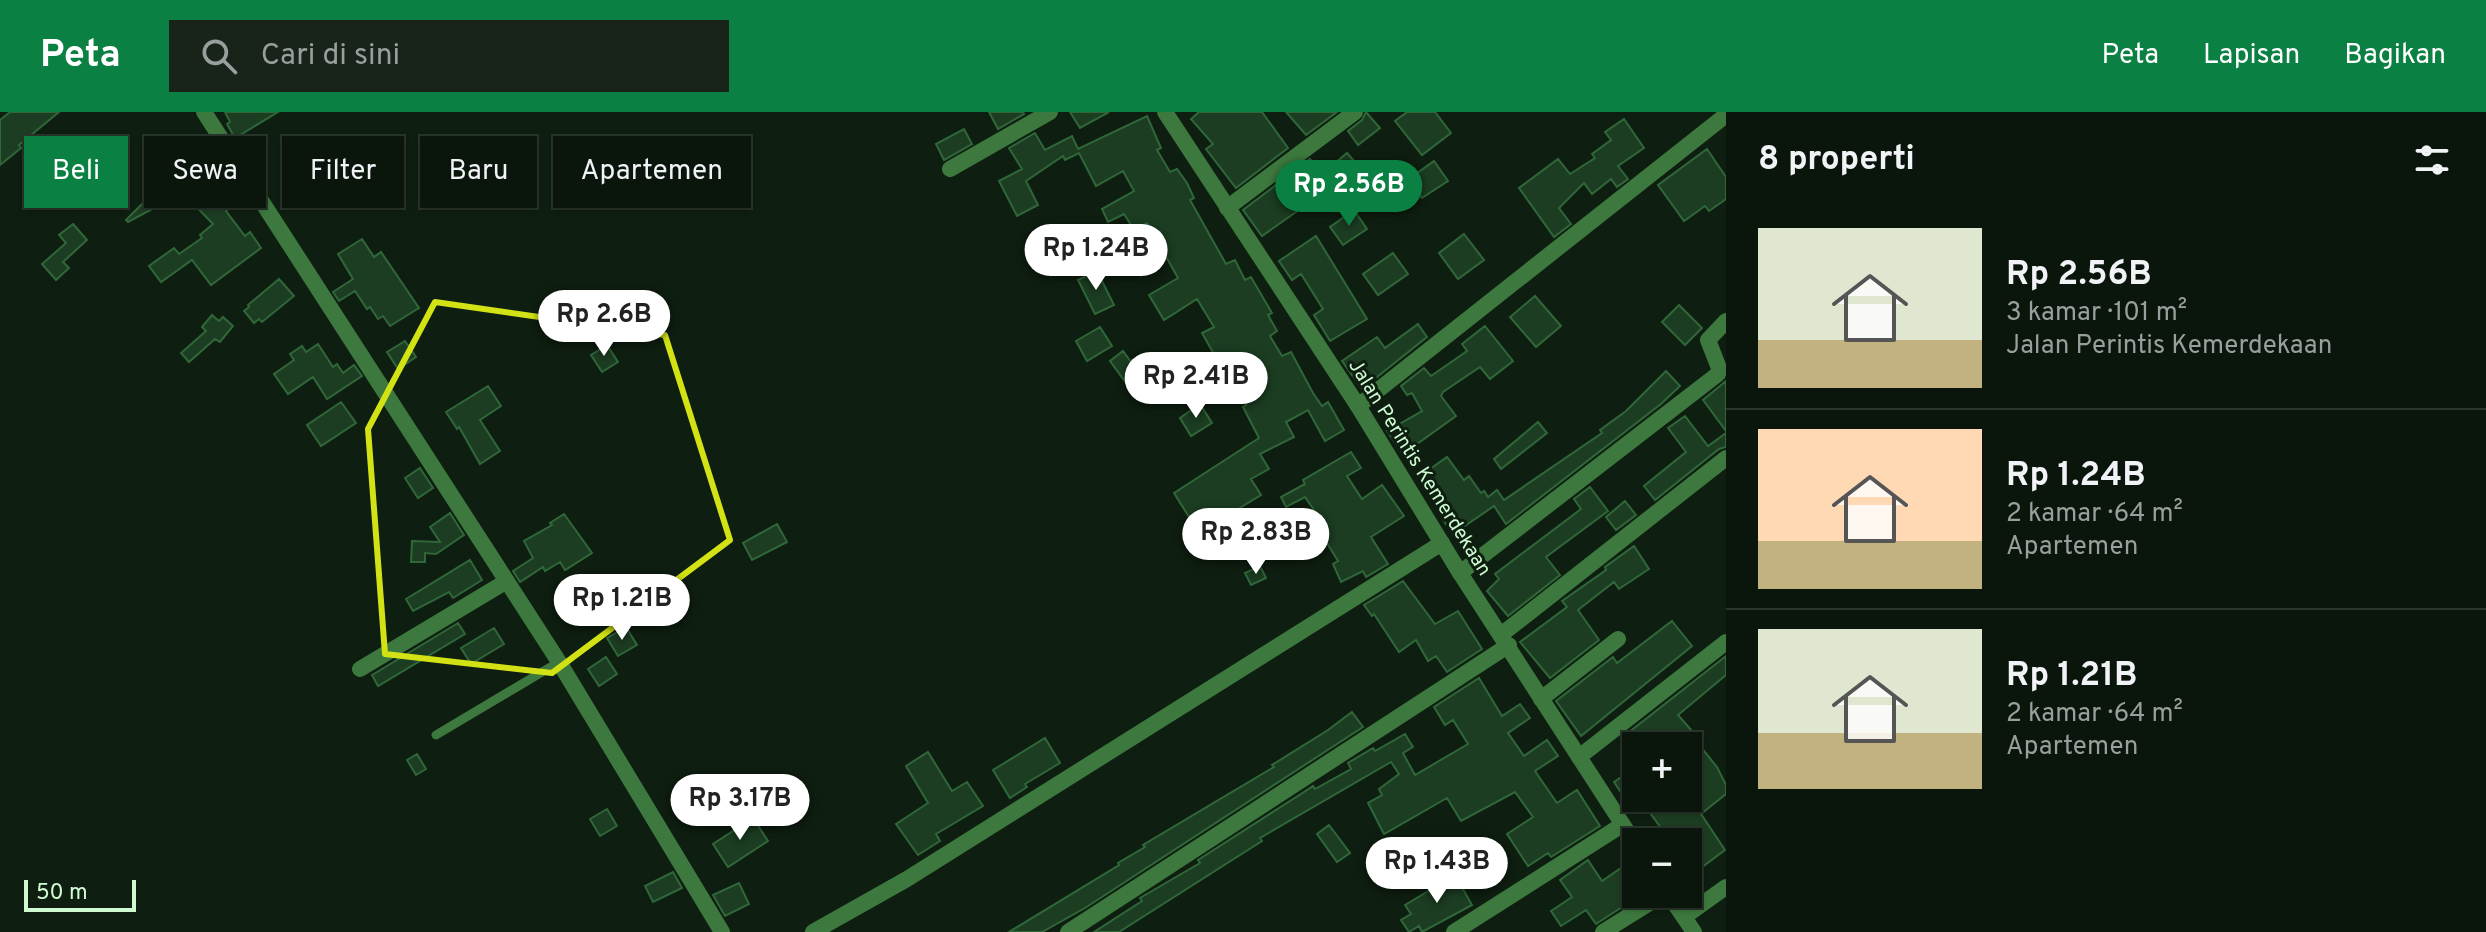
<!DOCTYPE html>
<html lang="id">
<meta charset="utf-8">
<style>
:root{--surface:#0a160c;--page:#18231a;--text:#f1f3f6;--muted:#999f9d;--line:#2a352d;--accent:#0b8043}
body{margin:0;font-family:Overpass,sans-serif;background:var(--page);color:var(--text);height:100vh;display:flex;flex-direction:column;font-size:30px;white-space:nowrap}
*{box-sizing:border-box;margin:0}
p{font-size:26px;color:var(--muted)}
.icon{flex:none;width:44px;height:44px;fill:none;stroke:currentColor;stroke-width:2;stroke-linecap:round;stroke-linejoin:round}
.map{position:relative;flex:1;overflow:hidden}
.panel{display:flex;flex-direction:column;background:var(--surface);width:760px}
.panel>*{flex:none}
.guide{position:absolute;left:24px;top:24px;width:760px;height:72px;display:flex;gap:16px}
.buttons{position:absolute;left:1622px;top:620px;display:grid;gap:16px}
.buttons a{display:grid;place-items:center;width:80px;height:80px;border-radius:0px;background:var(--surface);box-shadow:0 2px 6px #0004,0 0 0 2px var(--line);font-size:40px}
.scale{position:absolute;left:24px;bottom:20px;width:112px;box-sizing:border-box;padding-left:8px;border:4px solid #cffbd3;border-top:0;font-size:22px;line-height:28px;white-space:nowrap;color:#cffbd3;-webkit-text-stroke:6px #0e1e10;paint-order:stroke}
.price{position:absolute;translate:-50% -68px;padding:0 18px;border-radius:28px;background:#fff;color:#222;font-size:26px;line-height:52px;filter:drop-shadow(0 2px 4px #0008)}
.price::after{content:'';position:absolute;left:50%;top:48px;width:24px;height:18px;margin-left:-12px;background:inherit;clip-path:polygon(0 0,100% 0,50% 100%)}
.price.current{background:var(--accent);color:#fff}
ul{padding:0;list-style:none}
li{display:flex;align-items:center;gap:24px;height:200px;padding:0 32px}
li+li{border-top:2px solid var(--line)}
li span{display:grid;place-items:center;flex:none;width:224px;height:160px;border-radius:0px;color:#555}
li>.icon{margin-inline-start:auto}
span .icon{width:96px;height:96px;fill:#fffc;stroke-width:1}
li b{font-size:34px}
h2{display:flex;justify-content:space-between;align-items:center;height:96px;padding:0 32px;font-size:34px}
.tag{padding:0 28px;border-radius:0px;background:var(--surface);box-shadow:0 2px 6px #0004,0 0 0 2px var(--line);font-size:28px;line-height:72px}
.tag.current{background:var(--accent);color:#fff}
header{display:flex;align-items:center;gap:48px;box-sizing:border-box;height:112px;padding:0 40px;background:var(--accent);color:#fff}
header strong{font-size:38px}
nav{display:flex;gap:44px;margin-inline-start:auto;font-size:28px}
.search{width:560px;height:72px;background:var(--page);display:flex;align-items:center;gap:20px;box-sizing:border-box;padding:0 28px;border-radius:0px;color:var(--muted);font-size:30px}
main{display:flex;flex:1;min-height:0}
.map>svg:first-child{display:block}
.building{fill:#1c3d22;stroke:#306739;stroke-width:2}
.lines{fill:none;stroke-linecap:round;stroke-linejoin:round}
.service{stroke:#3d793e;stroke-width:9}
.minor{stroke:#3d793e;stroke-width:16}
.tertiary{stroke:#3d793e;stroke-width:16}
.marked{fill:none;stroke:#d2e214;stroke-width:6;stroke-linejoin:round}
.labels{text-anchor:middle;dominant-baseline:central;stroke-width:6;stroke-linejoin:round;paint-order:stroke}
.street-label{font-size:20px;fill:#cffbd3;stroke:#0e1e10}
</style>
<header>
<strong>Peta</strong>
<div class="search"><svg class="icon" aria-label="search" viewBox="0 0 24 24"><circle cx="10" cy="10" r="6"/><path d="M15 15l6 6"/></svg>Cari di sini</div>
<nav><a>Peta</a><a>Lapisan</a><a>Bagikan</a></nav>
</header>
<main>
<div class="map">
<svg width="1726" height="820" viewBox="0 0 1726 820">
<rect width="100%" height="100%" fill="#0e1e10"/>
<path class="building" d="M10 0H59L19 33 21 36 0 53V8Z
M225 0H278L235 26 227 12 230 10Z
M989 0H1023L1024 2 998 17Z
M1070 0H1109L1080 16Z
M1199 0H1262L1288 36 1236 76 1206 37 1213 32 1191 7Z
M1286 0H1337L1306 23Z
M1366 0 1380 16 1358 33 1348 19 1362 8Z
M1407 0H1435L1451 21 1422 43 1395 9Z
M1147 4 1161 36 1157 38 1170 60 1177 57 1187 71 1194 86 1190 88 1226 152 1235 148 1245 168 1251 165 1272 201 1268 203 1277 219 1270 224 1282 244 1291 240 1313 281 1322 294 1328 290 1344 318 1325 329 1308 298 1286 310 1294 325 1260 342 1269 357 1251 367 1261 383 1199 421 1174 381 1259 326 1243 295 1246 293 1223 251 1220 253 1202 221 1214 215 1197 187 1164 208 1149 183 1178 166 1147 111 1134 118 1124 102 1108 110 1102 97 1134 79 1123 59 1096 74 1079 41 1065 48 1063 44 1026 69 1038 93 1017 104 999 69 1022 57 1009 36 1035 21 1045 38 1072 24 1078 37Z
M1624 7 1644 36 1618 54 1628 67 1617 75 1611 67 1592 82 1584 71 1559 96 1571 112 1554 125 1519 76 1558 47 1570 62 1595 46 1592 42 1611 28 1605 20Z
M964 17 972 32 944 48 936 32Z
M1707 37 1726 65V87L1709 99 1705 94 1684 109 1658 73Z
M1347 41 1361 57 1320 91 1316 86 1262 124 1243 98 1310 47 1322 62Z
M1434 49 1448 69 1422 86 1409 67Z
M194 51 210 80 227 63 241 78 244 82 226 99 245 124 250 120 261 136 211 173 192 148 161 170 149 154 174 136 179 142 202 126 200 123 213 112 184 82 182 83 178 75 171 79 164 68Z
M463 67 473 84 456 95 445 78Z
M152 82 158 94 128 110 126 108Z
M1354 98 1367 117 1343 133 1330 115Z
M73 112 87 128 63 150 69 156 56 168 42 152 66 131 59 123Z
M1464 122 1484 148 1458 167 1439 141Z
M1316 124 1367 207 1330 229 1314 203 1323 197 1301 162 1292 168 1279 149Z
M362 127 374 145 381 140 419 196 390 214 383 204 378 207 370 195 367 197 355 179 339 189 333 180 353 167 338 142Z
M1393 141 1408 162 1378 183 1363 162Z
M1097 159 1114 193 1095 202 1078 168Z
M279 167 294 184 262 210 259 207 254 211 244 199 249 195 248 193Z
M1535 184 1561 214 1536 235 1510 205Z
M1679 193 1702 216 1685 233 1662 210Z
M212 203 219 209 223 205 233 214 220 230 215 227 189 250 181 241 206 219 202 215Z
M1418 212 1427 225 1362 277 1342 249 1377 225 1385 236Z
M1485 214 1513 249 1490 267 1480 255 1443 280 1441 284 1456 304 1403 342 1387 319 1422 299 1412 281 1407 283 1401 274 1424 256 1431 264 1467 239 1462 232Z
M1100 215 1112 234 1087 249 1076 229Z
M405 229 416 245 398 257 387 240Z
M318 232 333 255 337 252 343 261 354 253 362 264 327 287 313 265 288 282 274 262 294 248 290 242 302 234 306 240Z
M607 233 618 250 602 260 591 243Z
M1123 239 1139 261 1126 271 1110 249Z
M1666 259 1680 274 1661 292 1506 412 1494 394 1453 422 1443 408 1450 404 1419 365 1447 345 1464 368 1469 364 1481 381 1484 379 1488 385 1497 378 1504 388 1602 321 1600 318 1626 299Z
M1726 269V319L1703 288Z
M488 274 501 294 480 308 500 339 480 352 459 315 457 317 446 300Z
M341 290 356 311 321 334 307 313Z
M1200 292 1212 311 1191 324 1180 306Z
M1685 304 1708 334 1726 321V335L1719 337 1655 388 1644 374 1686 340 1668 316Z
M1538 310 1547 321 1501 357 1494 347Z
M1351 340 1361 356 1347 364 1362 387 1382 373 1404 404 1371 425 1388 452 1366 465 1363 459 1341 470 1333 452 1338 449 1325 428 1300 442 1294 432 1325 414 1305 385 1286 395 1281 385 1305 372 1303 368Z
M420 356 433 376 418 386 405 366Z
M1590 375 1608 399 1546 445 1560 463 1508 504 1487 479 1499 467 1495 462 1581 397 1574 387Z
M1625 389 1636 403 1616 418 1606 405Z
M450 401 464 423 436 442 425 441V450H411L412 429 440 430 430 415Z
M564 402 592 441 565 458 560 450 545 459 543 455 520 470 513 459 533 446 524 429 552 413 550 411Z
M777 412 787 430 752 448 743 431Z
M1634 434 1649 457 1619 477 1614 470 1578 498 1599 528 1550 566 1520 530 1567 495 1562 489 1606 458 1605 455Z
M470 448 482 468 453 486 449 480 413 499 406 487Z
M1260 454 1266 466 1251 473 1245 461Z
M1403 469 1435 512 1458 499 1482 537 1447 560 1436 544 1428 549 1416 528 1399 540 1374 502 1372 504 1364 493Z
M1672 509 1692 534 1581 624 1556 589 1613 545 1617 551Z
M458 511 465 522 378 574 372 563Z
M626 515 637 533 618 544 607 526Z
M494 516 504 532 471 552 461 536Z
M1726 544V563L1678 603 1699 627 1696 629 1717 655 1726 673V682L1701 702 1725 738 1698 758 1688 745V730H1682L1677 723 1667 730H1646L1645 727 1661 716 1639 686H1688V634H1639L1628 621Z
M606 545 617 562 599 574 588 557Z
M1479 566 1502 604 1520 592 1530 606 1508 621 1524 644 1547 628 1558 644 1535 659 1557 691 1577 678 1600 714 1551 745 1548 741 1528 754 1507 722 1533 705 1515 680 1461 709 1447 686 1384 722 1368 691 1382 683 1379 677 1399 662 1391 650 1260 726 1262 729 1119 820H1094L1142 789 1140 786 1200 751 1198 748 1304 680 1313 674 1315 677 1351 657 1348 651 1373 636 1375 639 1405 622 1413 635 1403 641 1415 663 1468 632 1453 608 1445 613 1434 595Z
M1352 600 1363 615 1085 796 1042 820H1009L1119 753 1118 751 1145 735 1143 733 1274 655 1272 653 1328 618Z
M1045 626 1060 651 1025 672 1027 675 1010 686 993 658Z
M928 640 952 679 967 670 983 694 936 722 940 729 918 743 896 712 928 691 906 654Z
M417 642 426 657 416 663 407 648Z
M1636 655V681L1626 688 1614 670Z
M607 697 617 714 600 724 590 707Z
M753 706 768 729 728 755 713 732Z
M1329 713 1350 741 1337 750 1317 722Z
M1588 748 1602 769 1621 756 1636 778V786L1596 812 1586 798 1561 814 1551 799 1572 785 1560 768Z
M673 760 682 776 653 790 645 774Z
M1454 761 1472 793 1422 820 1419 814 1409 820 1401 808 1411 802 1405 793 1430 778 1429 775Z
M739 771 749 792 725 804 713 783Z"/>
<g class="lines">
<path class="service" d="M436 623 559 550"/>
<path class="minor" d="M204 0 559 550 722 820
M950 57 1050 0
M1227 96 1355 0
M1358 294 1726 3
M1460 461 1718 262 1719 256 1708 228 1726 209
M1502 522 1726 346
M360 557 507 469
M1541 587 1618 527
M1579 645 1726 530
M1684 805 1726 775
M813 820 907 767 1442 431
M1068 820 1509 533
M1454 820 1622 713
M1603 820 1664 782"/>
<path class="tertiary" d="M1165 0 1358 294 1460 461 1636 733
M1668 782 1694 820"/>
</g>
<path class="marked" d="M435 190 665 223 730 428 552 561 385 542 368 317Z"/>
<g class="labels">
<g class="street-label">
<text transform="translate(1419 356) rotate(58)">Jalan Perintis Kemerdekaan</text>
</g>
</g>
</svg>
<div class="buttons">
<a>+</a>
<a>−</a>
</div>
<div class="scale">50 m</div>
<b class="price current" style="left:1349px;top:116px">Rp 2.56B</b>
<b class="price" style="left:1096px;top:180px">Rp 1.24B</b>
<b class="price" style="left:604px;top:246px">Rp 2.6B</b>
<b class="price" style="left:1196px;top:308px">Rp 2.41B</b>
<b class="price" style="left:1256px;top:464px">Rp 2.83B</b>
<b class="price" style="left:622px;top:530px">Rp 1.21B</b>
<b class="price" style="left:740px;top:730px">Rp 3.17B</b>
<b class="price" style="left:1437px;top:793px">Rp 1.43B</b>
<div class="guide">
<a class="tag current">Beli</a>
<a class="tag">Sewa</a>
<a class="tag">Filter</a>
<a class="tag">Baru</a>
<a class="tag">Apartemen</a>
</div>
</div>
<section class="panel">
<h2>8 properti<svg class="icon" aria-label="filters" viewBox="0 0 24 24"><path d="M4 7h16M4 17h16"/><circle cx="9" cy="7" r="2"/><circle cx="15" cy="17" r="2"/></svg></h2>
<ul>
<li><span style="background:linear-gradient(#dfe7d0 70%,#c2b280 0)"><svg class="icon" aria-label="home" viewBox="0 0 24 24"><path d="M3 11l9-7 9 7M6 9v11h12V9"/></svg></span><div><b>Rp 2.56B</b><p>3 kamar · 101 m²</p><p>Jalan Perintis Kemerdekaan</p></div></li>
<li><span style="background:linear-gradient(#ffd9b3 70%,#c2b280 0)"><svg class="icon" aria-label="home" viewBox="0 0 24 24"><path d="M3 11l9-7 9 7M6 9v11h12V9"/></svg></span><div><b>Rp 1.24B</b><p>2 kamar · 64 m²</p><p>Apartemen</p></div></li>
<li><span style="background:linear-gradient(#dfe7d0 65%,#c2b280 0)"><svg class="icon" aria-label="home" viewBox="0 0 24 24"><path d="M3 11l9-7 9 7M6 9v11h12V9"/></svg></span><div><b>Rp 1.21B</b><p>2 kamar · 64 m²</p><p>Apartemen</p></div></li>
</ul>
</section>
</main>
